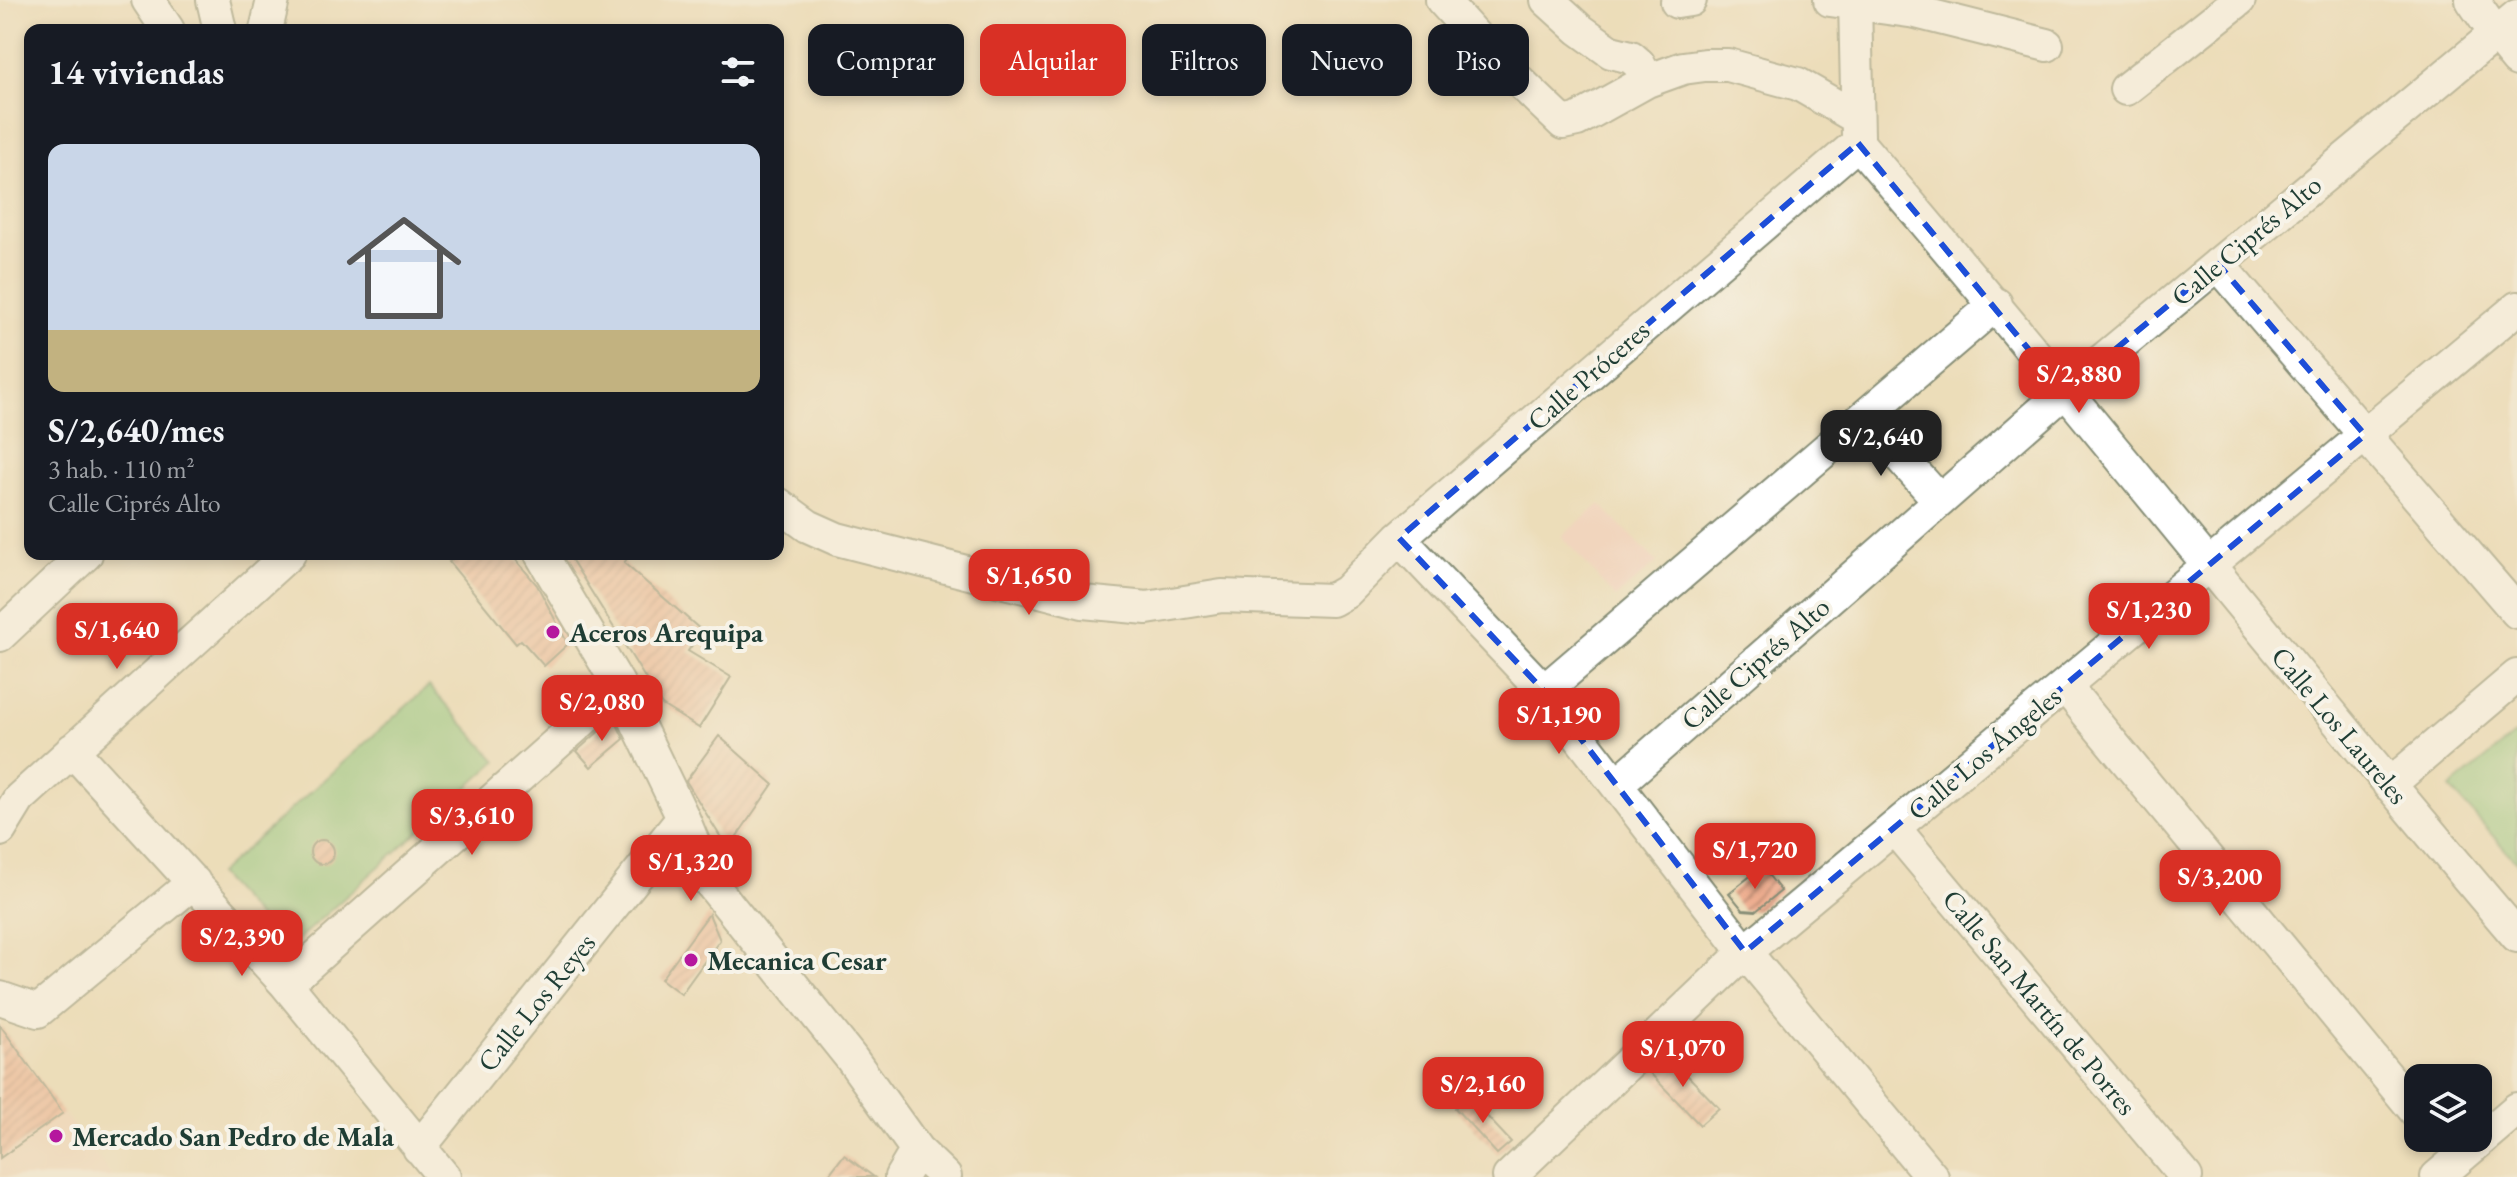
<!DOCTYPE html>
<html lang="es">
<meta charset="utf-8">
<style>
:root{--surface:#171b24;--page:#242831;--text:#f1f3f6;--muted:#9ea1a6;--line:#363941;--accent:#d93025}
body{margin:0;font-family:"EB Garamond",serif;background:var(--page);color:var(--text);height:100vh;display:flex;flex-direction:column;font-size:30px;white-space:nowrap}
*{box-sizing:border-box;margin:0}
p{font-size:26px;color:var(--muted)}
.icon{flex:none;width:44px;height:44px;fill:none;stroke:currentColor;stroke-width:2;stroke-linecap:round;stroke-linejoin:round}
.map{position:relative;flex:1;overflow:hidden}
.details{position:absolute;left:24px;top:24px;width:760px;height:536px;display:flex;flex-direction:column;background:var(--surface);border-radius:16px;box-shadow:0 4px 12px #0003}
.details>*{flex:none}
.banner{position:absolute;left:808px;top:24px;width:760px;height:72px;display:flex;gap:16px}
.controls{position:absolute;left:2404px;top:1064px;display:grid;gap:16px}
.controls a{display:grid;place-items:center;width:88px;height:88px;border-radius:16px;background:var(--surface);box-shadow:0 4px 12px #0003;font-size:40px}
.price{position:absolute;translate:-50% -68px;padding:0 18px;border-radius:16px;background:var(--accent);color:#fff;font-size:26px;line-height:52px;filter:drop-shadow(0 2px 4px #0008)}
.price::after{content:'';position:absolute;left:50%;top:48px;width:24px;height:18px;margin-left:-12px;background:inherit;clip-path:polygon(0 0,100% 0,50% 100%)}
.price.selected{background:#222;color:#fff}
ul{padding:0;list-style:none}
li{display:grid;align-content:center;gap:16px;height:424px;padding:0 24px}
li+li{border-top:2px solid var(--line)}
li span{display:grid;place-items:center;height:248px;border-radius:16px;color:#555}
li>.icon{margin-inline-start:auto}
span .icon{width:144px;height:144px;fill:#fffc;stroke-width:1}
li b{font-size:34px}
h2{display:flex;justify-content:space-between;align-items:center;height:96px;padding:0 24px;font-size:34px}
.chip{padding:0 28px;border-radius:16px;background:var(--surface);box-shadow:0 4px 12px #0003;font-size:28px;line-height:72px}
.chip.selected{background:var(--accent);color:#fff}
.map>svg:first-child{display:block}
.built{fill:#f1d5bd}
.green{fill:#86c67d;stroke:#528258;stroke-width:2}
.building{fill:url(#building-hatch)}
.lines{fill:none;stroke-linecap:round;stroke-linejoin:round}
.minor-casing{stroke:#868d76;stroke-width:36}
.minor{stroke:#fff;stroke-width:32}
.marked{fill:none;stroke:#1d4ed8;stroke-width:6;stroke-dasharray:16 10;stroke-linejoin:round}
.poi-dot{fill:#b5179e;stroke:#f7f3e8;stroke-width:3}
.labels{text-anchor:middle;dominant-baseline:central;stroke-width:8;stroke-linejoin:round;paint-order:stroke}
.street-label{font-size:28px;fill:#1f3d34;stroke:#f7f3e8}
.poi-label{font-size:28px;font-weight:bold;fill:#1f3d34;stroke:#f7f3e8;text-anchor:start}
</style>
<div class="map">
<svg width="2517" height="1177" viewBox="0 0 2517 1177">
<defs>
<pattern id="building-hatch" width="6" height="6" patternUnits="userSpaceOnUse" patternTransform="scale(2)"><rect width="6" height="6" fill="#eeae90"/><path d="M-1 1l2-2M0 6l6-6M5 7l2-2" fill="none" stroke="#c08f76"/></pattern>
</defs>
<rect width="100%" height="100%" fill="#f7f3e8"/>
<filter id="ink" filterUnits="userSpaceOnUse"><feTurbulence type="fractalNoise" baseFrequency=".0125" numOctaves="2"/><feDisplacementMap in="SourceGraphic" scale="16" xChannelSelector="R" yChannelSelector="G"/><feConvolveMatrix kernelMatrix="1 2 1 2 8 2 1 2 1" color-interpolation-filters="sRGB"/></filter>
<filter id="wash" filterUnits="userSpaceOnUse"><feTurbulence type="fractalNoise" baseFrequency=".006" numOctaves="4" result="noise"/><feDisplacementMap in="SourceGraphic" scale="32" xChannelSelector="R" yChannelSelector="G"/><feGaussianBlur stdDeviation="1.8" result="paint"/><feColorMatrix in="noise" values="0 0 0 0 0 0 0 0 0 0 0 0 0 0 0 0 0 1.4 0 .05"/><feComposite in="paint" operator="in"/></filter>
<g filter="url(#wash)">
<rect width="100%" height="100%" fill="#ecddb9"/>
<path class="built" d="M1600 504 1657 562 1615 598 1562 536Z
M63 1113 113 1177H0V1158Z"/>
<path class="green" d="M429 686 497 761 287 949 218 874Z
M2517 733V863L2450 788Z"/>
<g id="blocks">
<path class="building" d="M459 554H511L537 585 568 644 544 666 521 640 516 644 449 562Z
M568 554H630L624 563 702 631 688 651 731 677 699 728 662 705Z
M614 718 624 739 591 767 577 751Z
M719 736 773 784 728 849 686 781Z
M310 852a12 12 0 1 1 24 0a12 12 0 1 1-24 0Z
M1762 867 1781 891 1756 911 1743 910 1729 893Z
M709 914 720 940 681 994 661 979Z
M0 1025 63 1113 0 1158Z
M1666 1053 1719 1108 1700 1125 1648 1071Z
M1468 1096 1511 1142 1497 1154 1455 1108Z
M844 1155 874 1177H827Z"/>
</g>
</g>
<g filter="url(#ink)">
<use href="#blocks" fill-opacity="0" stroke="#868d76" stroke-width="2"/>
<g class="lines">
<g class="minor-casing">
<path id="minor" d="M148 0 168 30
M213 0 220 30
M1442 0 1493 56 1563 123 1577 120 1647 81 1683 68 1705 65H1728L1798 84 1857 118
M1547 0 1579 29 1611 52 1631 57 1639 64 1647 81
M1830 0 1916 12 2047 45
M1855 0 1858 136
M2472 0 2495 33 2517 60
M1677 2 1690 0
M266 30 273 0
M2126 89 2239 0
M1858 143C2081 404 2294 674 2517 936
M2218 264 2517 612
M1864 417 1940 501
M778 504 808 526 837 539 1083 602 1147 608 1222 596 1332 600 1346 592 1399 538 1858 143
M1399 538 1544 691 1745 952 1932 1177
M541 554 620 687 683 818 709 881 851 1058 917 1150 945 1177
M0 635 86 554
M2065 686 2418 1114
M1544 691 1996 304
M72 750 286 984 444 1177
M1617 784 2064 392 2517 16
M2389 785 2517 676
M1894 828 2186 1177
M0 830 19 799 289 554
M286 984 620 687
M0 998 38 1011 194 882
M419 1148 683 818
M901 1177 917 1150
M1509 1177 1745 952 2517 308
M2437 1177 2517 1109"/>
</g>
<use href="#minor" class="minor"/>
</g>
</g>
<path d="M0 0H2517V1177H0ZM1858 143 2064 392 2218 264 2365 435 1745 952 1544 691 1399 538Z" fill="#ecddb9" fill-opacity=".55" fill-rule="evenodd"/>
<path class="marked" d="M1858 143 2064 392 2218 264 2365 435 1745 952 1544 691 1399 538Z"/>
<g class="poi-dot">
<circle cx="553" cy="632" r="8"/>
<circle cx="691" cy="960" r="8"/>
<circle cx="56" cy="1136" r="8"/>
</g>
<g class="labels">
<g class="street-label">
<text transform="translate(2246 240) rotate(-40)">Calle Ciprés Alto</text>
<text transform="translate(1588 375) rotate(-41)">Calle Próceres</text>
<text transform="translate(1755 663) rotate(-41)">Calle Ciprés Alto</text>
<text transform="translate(2340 725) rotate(50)">Calle Los Laureles</text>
<text transform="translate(1984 753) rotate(-40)">Calle Los Ángeles</text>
<text transform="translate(536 1002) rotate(-51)">Calle Los Reyes</text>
<text transform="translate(2040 1002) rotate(50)">Calle San Martín de Porres</text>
</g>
<g class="poi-label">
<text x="569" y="632">Aceros Arequipa</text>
<text x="707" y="960">Mecanica Cesar</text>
<text x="72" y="1136">Mercado San Pedro de Mala</text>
</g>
</g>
</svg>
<div class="controls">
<a><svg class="icon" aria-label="layers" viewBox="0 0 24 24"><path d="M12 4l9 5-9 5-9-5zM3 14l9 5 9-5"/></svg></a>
</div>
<b class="price" style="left:2079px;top:415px">S/2,880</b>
<b class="price selected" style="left:1881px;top:478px">S/2,640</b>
<b class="price" style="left:1029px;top:617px">S/1,650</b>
<b class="price" style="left:2149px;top:651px">S/1,230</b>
<b class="price" style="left:117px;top:671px">S/1,640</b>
<b class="price" style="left:602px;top:743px">S/2,080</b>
<b class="price" style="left:1559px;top:756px">S/1,190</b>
<b class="price" style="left:472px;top:857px">S/3,610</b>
<b class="price" style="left:1755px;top:891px">S/1,720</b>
<b class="price" style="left:691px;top:903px">S/1,320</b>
<b class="price" style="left:2220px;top:918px">S/3,200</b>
<b class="price" style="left:242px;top:978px">S/2,390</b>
<b class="price" style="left:1683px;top:1089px">S/1,070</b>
<b class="price" style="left:1483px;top:1125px">S/2,160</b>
<div class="banner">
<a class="chip">Comprar</a>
<a class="chip selected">Alquilar</a>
<a class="chip">Filtros</a>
<a class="chip">Nuevo</a>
<a class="chip">Piso</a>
</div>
<section class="details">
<h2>14 viviendas<svg class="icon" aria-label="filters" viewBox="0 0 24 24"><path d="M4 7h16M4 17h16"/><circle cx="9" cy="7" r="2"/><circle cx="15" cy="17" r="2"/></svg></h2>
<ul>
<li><span style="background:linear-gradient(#c9d6e8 75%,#c2b280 0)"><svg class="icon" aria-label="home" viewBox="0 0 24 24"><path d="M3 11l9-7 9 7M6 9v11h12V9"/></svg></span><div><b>S/2,640/mes</b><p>3 hab. · 110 m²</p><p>Calle Ciprés Alto</p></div></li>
</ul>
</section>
</div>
